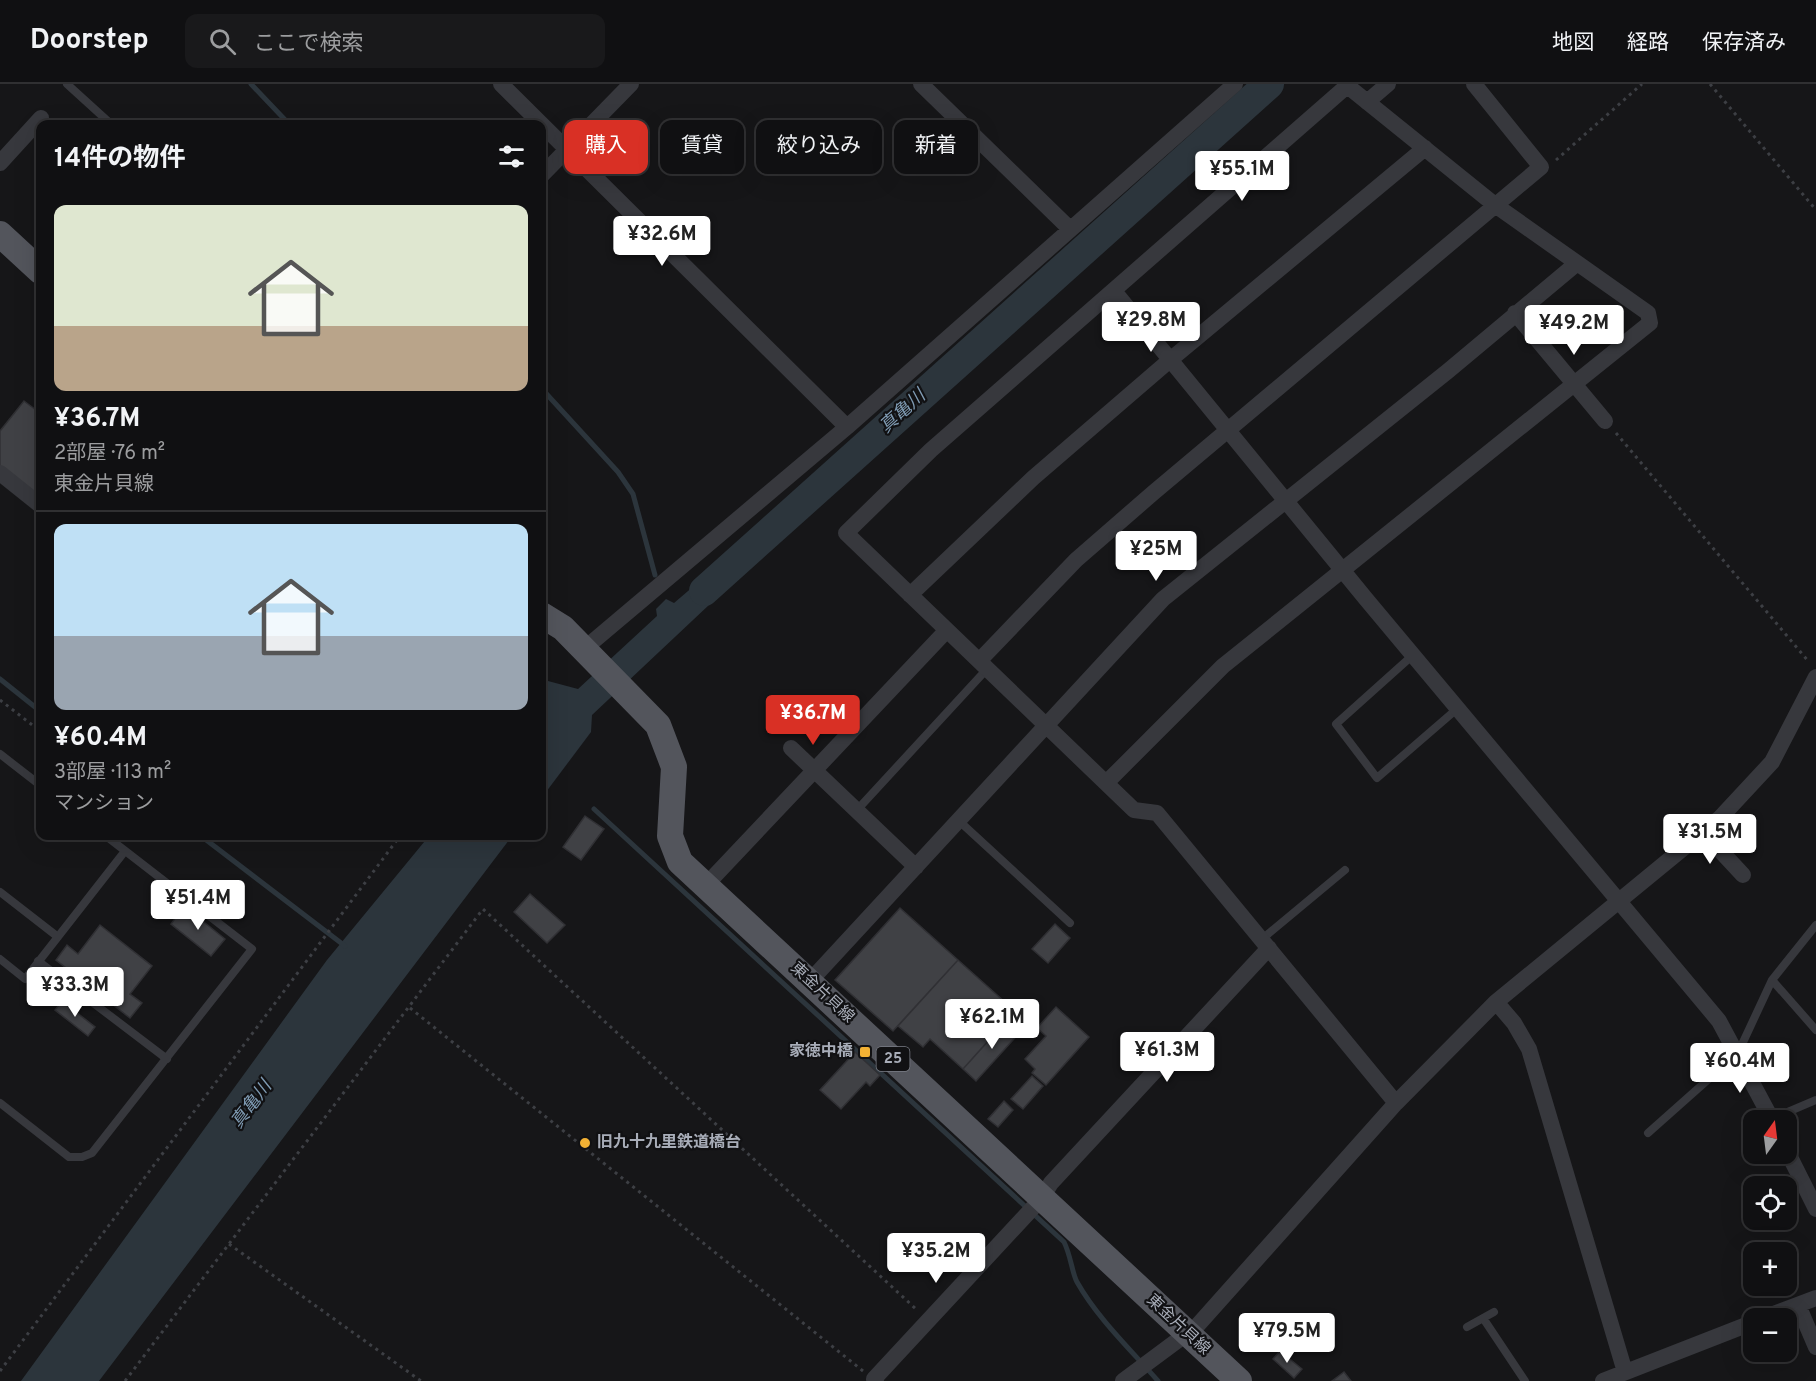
<!DOCTYPE html>
<html lang="ja">
<meta charset="utf-8">
<style>
:root{--surface:#101012;--page:#19191b;--text:#f1f3f6;--muted:#9c9d9f;--line:#303032;--accent:#d93025}
body{margin:0;font-family:Overpass,"Noto Sans JP",sans-serif;background:var(--page);color:var(--text);height:100vh;display:flex;flex-direction:column;font-size:22px;white-space:nowrap}
*{box-sizing:border-box;margin:0}
p{font-size:20px;color:var(--muted)}
.icon{flex:none;width:33px;height:33px;fill:none;stroke:currentColor;stroke-width:2;stroke-linecap:round;stroke-linejoin:round}
.map{position:relative;flex:1;overflow:hidden}
.side{position:absolute;left:36px;top:36px;width:510px;height:720px;display:flex;flex-direction:column;background:var(--surface);border-radius:12px;box-shadow:0 6px 24px #0002,0 0 0 2px var(--line)}
.side>*{flex:none}
.top-card{position:absolute;left:564px;top:36px;width:570px;height:54px;display:flex;gap:12px}
.needle{width:39px;rotate:14deg}
.tools{position:absolute;left:1743px;top:1026px;display:grid;gap:12px}
.tools a{display:grid;place-items:center;width:54px;height:54px;border-radius:12px;background:var(--surface);box-shadow:0 6px 24px #0002,0 0 0 2px var(--line);font-size:30px}
.price{position:absolute;translate:-50% -51px;padding:0 14px;border-radius:6px;background:#fff;color:#222;font-size:20px;line-height:39px;filter:drop-shadow(0 2px 3px #0008)}
.price::after{content:'';position:absolute;left:50%;top:36px;width:18px;height:14px;margin-left:-9px;background:inherit;clip-path:polygon(0 0,100% 0,50% 100%)}
.price.on{background:var(--accent);color:#fff}
ul{padding:0;list-style:none}
li{display:grid;align-content:center;gap:12px;height:318px;padding:0 18px}
li+li{border-top:2px solid var(--line)}
li span{display:grid;place-items:center;height:186px;border-radius:12px;color:#555}
li>.icon{margin-inline-start:auto}
span .icon{width:108px;height:108px;fill:#fffc;stroke-width:1}
li b{font-size:26px}
h2{display:flex;justify-content:space-between;align-items:center;height:72px;padding:0 18px;font-size:26px}
.pill{padding:0 21px;border-radius:12px;background:var(--surface);box-shadow:0 6px 24px #0002,0 0 0 2px var(--line);font-size:21px;line-height:54px}
.pill.on{background:var(--accent);color:#fff}
header{display:flex;align-items:center;gap:36px;box-sizing:border-box;height:84px;padding:0 30px;background:var(--surface);border-bottom:2px solid var(--line)}
header strong{font-size:28px}
nav{display:flex;gap:33px;margin-inline-start:auto;font-size:21px}
.search{width:420px;height:54px;background:var(--page);display:flex;align-items:center;gap:15px;box-sizing:border-box;padding:0 21px;border-radius:12px;color:var(--muted);font-size:22px}
.map>svg:first-child{display:block}
.water{fill:#2c353c}
.lines{fill:none;stroke-linecap:round;stroke-linejoin:round}
.stream{stroke:#2c353c;stroke-width:5}
.river{stroke:#2c353c;stroke-width:30}
.building{fill:#404145;stroke:#303034;stroke-width:1.5}
.path{stroke:#3d3f44;stroke-width:3;stroke-dasharray:3 4.5;stroke-linecap:butt}
.lane{stroke:#37383d;stroke-width:8}
.street{stroke:#37383d;stroke-width:16}
.primary{stroke:#53555c;stroke-width:26}
.poi-dot{fill:#f2b134;stroke:#111113;stroke-width:2}
.labels{text-anchor:middle;dominant-baseline:central;stroke-width:4.5;stroke-linejoin:round;paint-order:stroke}
.shield{fill:#111113;stroke:#7b7e86;stroke-width:1.5}
.shield-label{font-size:15px;font-weight:bold;fill:#a8adb8}
.street-label{font-size:16px;fill:#a8adb8;stroke:#111113}
.poi-label{font-size:16px;font-weight:bold;fill:#a8adb8;stroke:#111113;text-anchor:end}
.water-label{font-size:18px;font-style:italic;fill:#7f9bb3;stroke:#111113}
</style>
<header>
<strong>Doorstep</strong>
<div class="search"><svg class="icon" aria-label="search" viewBox="0 0 24 24"><circle cx="10" cy="10" r="6"/><path d="M15 15l6 6"/></svg>ここで検索</div>
<nav><a>地図</a><a>経路</a><a>保存済み</a></nav>
</header>
<div class="map">
<svg width="1816" height="1297" viewBox="0 0 1816 1297">
<rect width="100%" height="100%" fill="#161618"/>
<path class="water" d="M729 472 743 489 592 631 591 648 543 712 546 714 542 719V606L548 597 578 605 657 532 656 525 666 515 674 519Z
M429 752H512L99 1297H21L327 876Z"/>
<g class="lines">
<path class="stream" d="M251 0 289 40
M542 305 618 388 633 410 655 491
M0 595 40 627
M594 725 1064 1158C1071 1172 1072 1189 1077 1198 1098 1235 1131 1266 1158 1297
M201 752 345 862"/>
<path class="river" d="M704 507 1269 0"/>
</g>
<path class="building" d="M24 317 40 329V412L0 384V347Z
M585 732 604 745 581 776 563 763Z
M530 810 565 841 547 859 514 828Z
M184 822 225 855 211 872 171 840Z
M900 824 958 876 893 947 835 896Z
M1055 840 1070 854 1048 879 1032 865Z
M100 841 152 882 130 910 142 919 130 934 56 876 67 861 78 870Z
M958 876 1015 927 963 985 930 955 923 963 898 942Z
M62 917 95 943 88 952 55 926Z
M1056 923 1089 953 1046 1001 1032 989 1035 985 1025 975 1046 952 1037 944Z
M1009 934 1022 946 976 997 963 985Z
M855 968 880 991 870 1002 866 998 841 1025 820 1006Z
M1032 992 1043 1002 1023 1025 1011 1015Z
M1004 1017 1013 1026 998 1043 988 1035Z
M1280 1267 1302 1285 1294 1294 1273 1275Z
M1344 1288 1351 1297H1332Z"/>
<g class="lines">
<path class="path" d="M1710 0 1816 126
M1556 76 1642 0
M1616 349 1809 578
M0 616 40 647
M410 924 863 1287
M229 1160 421 1297
M0 1287 400 752
M125 1297 483 825 917 1226"/>
<path class="lane" d="M67 0 111 40
M1413 571 1336 640 1377 694 1458 624
M0 670 40 701
M857 726 987 585
M958 736 1070 839
M0 808 58 853
M1262 855 1345 786
M0 875 25 895 125 767
M38 877 167 975
M1772 896 1816 946
M0 1019 69 1073H82L92 1069 252 865 106 752
M1771 1035 1816 1016
M1648 1049 1738 969 1772 896 1816 841
M1483 1234 1525 1297
M1467 1243 1494 1228"/>
<path class="street" d="M501 0 847 343
M921 0 1070 145
M1347 2 931 366 846 449 1134 726 1157 729 1396 1019
M1367 18 1388 0
M0 79 41 34
M542 91 631 0
M1114 207 1366 515 1719 937 1772 1036
M1515 229 1605 337
M0 389 40 421
M910 511 1033 394 1170 276 1425 64
M584 565 847 343 1235 0
M979 577 1076 476 1153 409 1541 83 1474 0
M791 664 916 783
M1106 699 1223 582 1650 239 1648 229 1495 121 1345 0
M1703 748 1743 791
M705 802 947 546
M810 897 1163 515 1448 287 1576 180
M1496 918 1514 939 1529 965 1625 1288
M1786 1065 1816 1125
M1798 1221 1816 1263
M1763 1234 1816 1214
M876 1297 874 1295 1041 1115 1051 1099 1269 864
M1123 1297 1197 1242 1396 1019 1496 918 1720 734 1772 678 1816 593
M1603 1297 1754 1238"/>
<path class="primary" d="M0 150 40 187
M542 531 563 544 658 641 674 683 670 752 680 778 1239 1297"/>
</g>
<g class="poi-dot">
<rect x="859" y="962" width="12" height="12" rx="3"/>
<circle cx="585" cy="1059" r="6"/>
</g>
<g class="labels">
<rect class="shield" x="876.5" y="963" width="33" height="24" rx="4.5"/>
<g class="shield-label">
<text x="893" y="975">25</text>
</g>
<g class="street-label">
<text transform="translate(822 909) rotate(43)">東金片貝線</text>
<text transform="translate(1178 1241) rotate(43)">東金片貝線</text>
</g>
<g class="poi-label">
<text x="853" y="968">家徳中橋</text>
<text x="597" y="1059" text-anchor="start">旧九十九里鉄道橋台</text>
</g>
<g class="water-label">
<text transform="translate(903 328) rotate(-42)">真亀川</text>
<text transform="translate(252 1021) rotate(-53)">真亀川</text>
</g>
</g>
</svg>
<div class="tools">
<a><svg class="needle" viewBox="-14 -14 28 28"><path d="M0-13l5 13h-10z" fill="#e53935"/><path d="M0 13l5-13h-10z" fill="#9c9d9f"/></svg></a>
<a><svg class="icon" aria-label="locate" viewBox="0 0 24 24"><circle cx="12" cy="12" r="6"/><path d="M12 2v4M12 18v4M2 12h4M18 12h4"/></svg></a>
<a>+</a>
<a>−</a>
</div>
<b class="price" style="left:1242px;top:118px">¥55.1M</b>
<b class="price" style="left:662px;top:183px">¥32.6M</b>
<b class="price" style="left:1151px;top:269px">¥29.8M</b>
<b class="price" style="left:1574px;top:272px">¥49.2M</b>
<b class="price" style="left:1156px;top:498px">¥25M</b>
<b class="price on" style="left:813px;top:662px">¥36.7M</b>
<b class="price" style="left:1710px;top:781px">¥31.5M</b>
<b class="price" style="left:198px;top:847px">¥51.4M</b>
<b class="price" style="left:75px;top:934px">¥33.3M</b>
<b class="price" style="left:992px;top:966px">¥62.1M</b>
<b class="price" style="left:1167px;top:999px">¥61.3M</b>
<b class="price" style="left:1740px;top:1010px">¥60.4M</b>
<b class="price" style="left:936px;top:1200px">¥35.2M</b>
<b class="price" style="left:1287px;top:1280px">¥79.5M</b>
<div class="top-card">
<a class="pill on">購入</a>
<a class="pill">賃貸</a>
<a class="pill">絞り込み</a>
<a class="pill">新着</a>
</div>
<section class="side">
<h2>14件の物件<svg class="icon" aria-label="filters" viewBox="0 0 24 24"><path d="M4 7h16M4 17h16"/><circle cx="9" cy="7" r="2"/><circle cx="15" cy="17" r="2"/></svg></h2>
<ul>
<li><span style="background:linear-gradient(#dfe7d0 65%,#b9a48a 0)"><svg class="icon" aria-label="home" viewBox="0 0 24 24"><path d="M3 11l9-7 9 7M6 9v11h12V9"/></svg></span><div><b>¥36.7M</b><p>2部屋 · 76 m²</p><p>東金片貝線</p></div></li>
<li><span style="background:linear-gradient(#bfe0f5 60%,#9aa5b1 0)"><svg class="icon" aria-label="home" viewBox="0 0 24 24"><path d="M3 11l9-7 9 7M6 9v11h12V9"/></svg></span><div><b>¥60.4M</b><p>3部屋 · 113 m²</p><p>マンション</p></div></li>
</ul>
</section>
</div>
